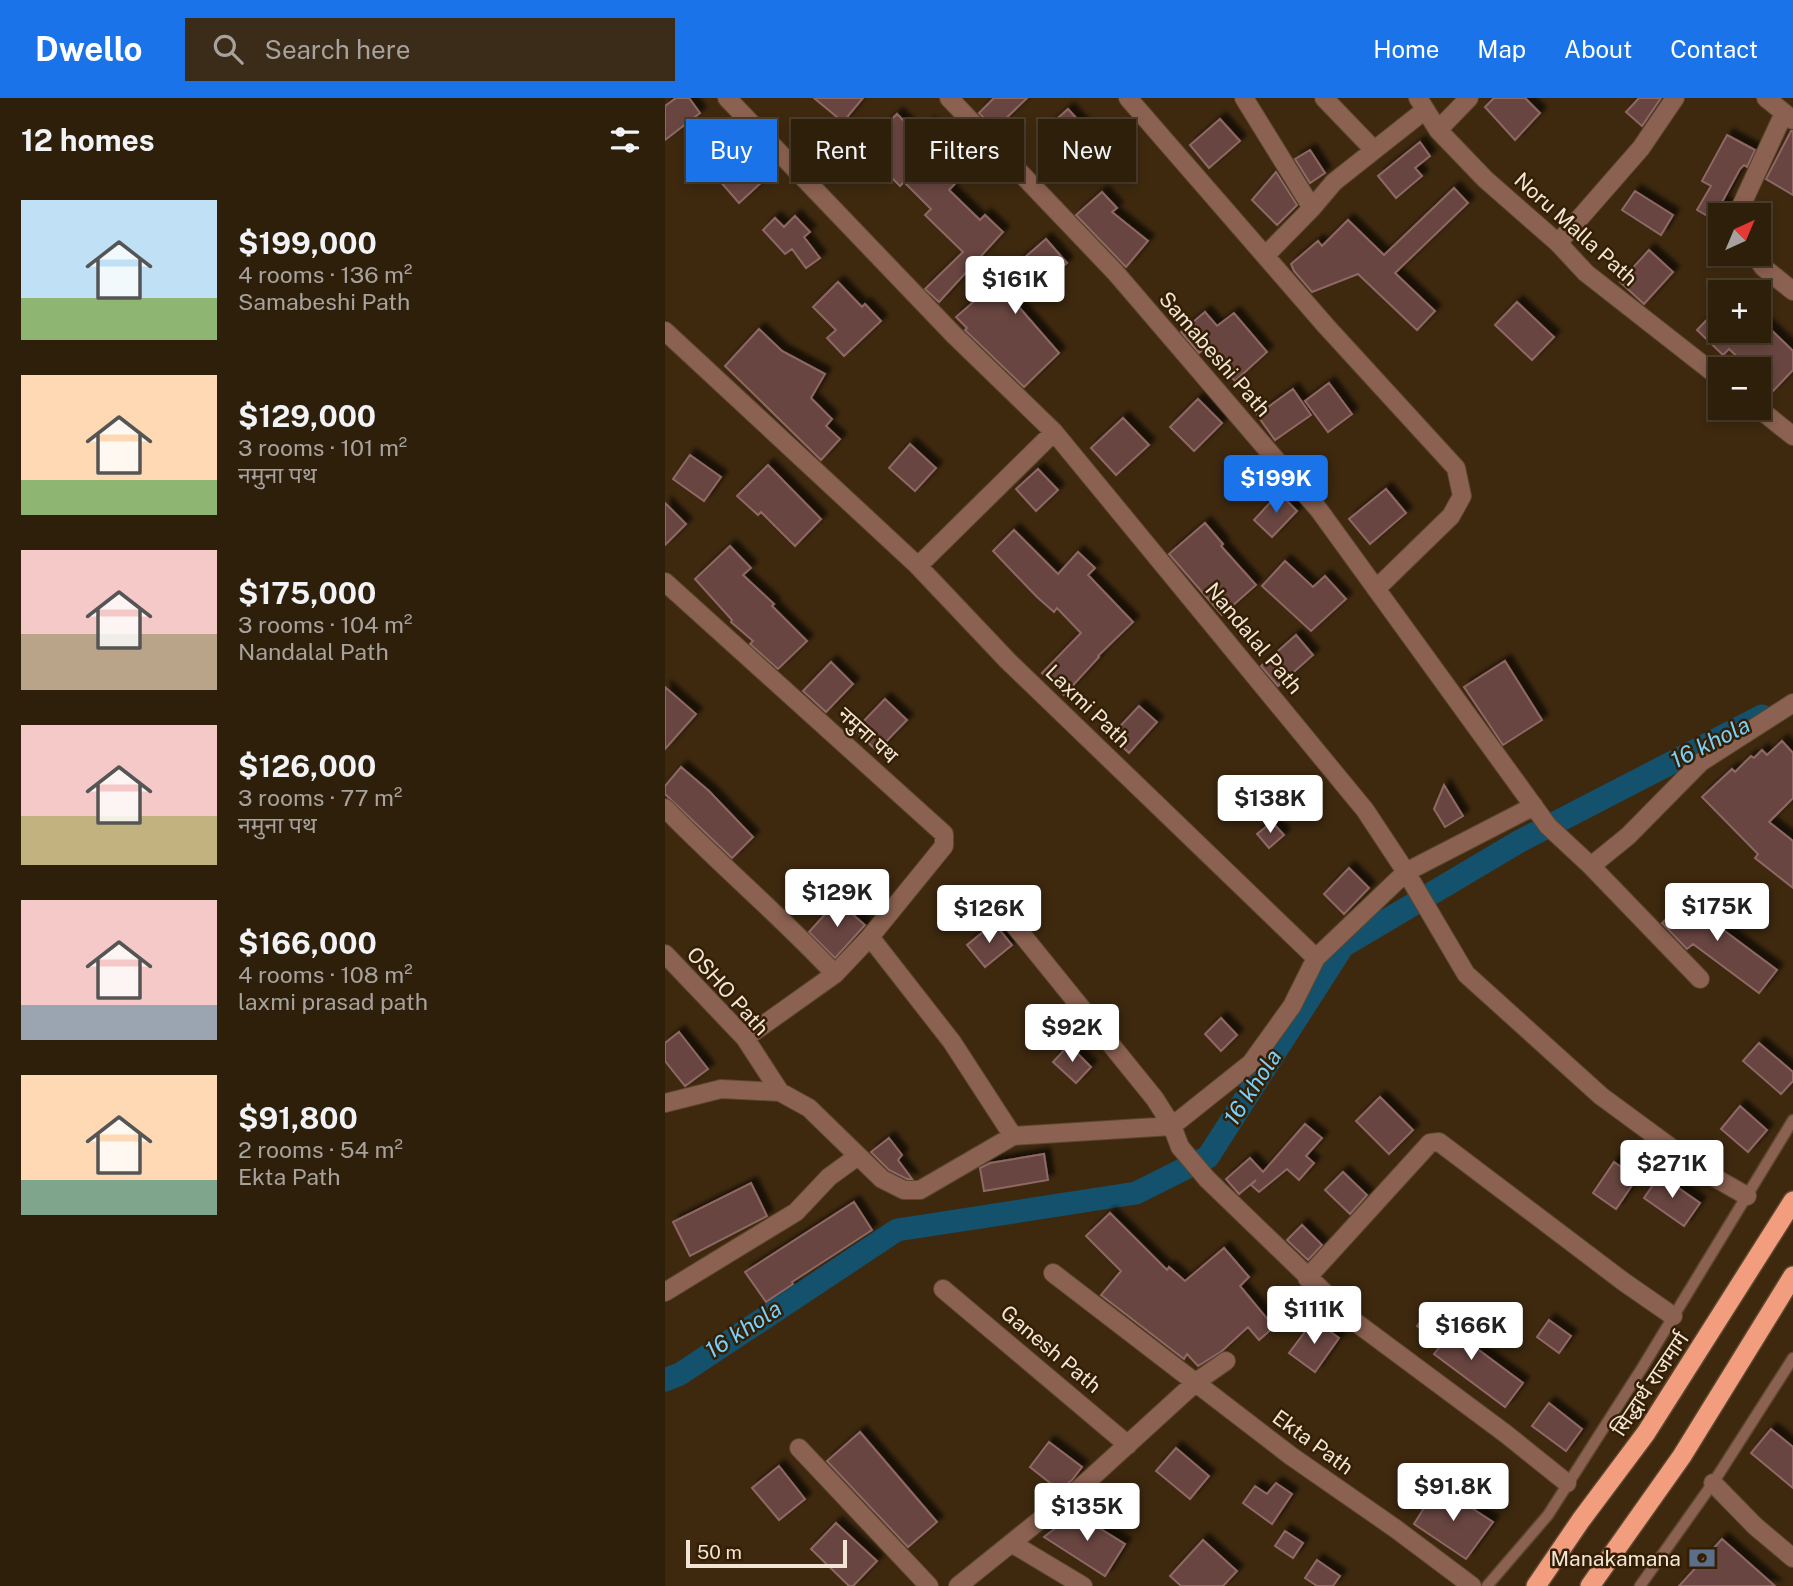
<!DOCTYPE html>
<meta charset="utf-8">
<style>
:root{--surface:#2e1f0b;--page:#3a2c19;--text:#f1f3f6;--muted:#a7a29d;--line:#493d2c;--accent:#1a73e8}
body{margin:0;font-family:"Public Sans","Noto Sans Devanagari",sans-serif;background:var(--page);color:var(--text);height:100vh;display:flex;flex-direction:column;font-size:26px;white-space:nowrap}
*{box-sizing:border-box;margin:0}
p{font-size:23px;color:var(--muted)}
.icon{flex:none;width:38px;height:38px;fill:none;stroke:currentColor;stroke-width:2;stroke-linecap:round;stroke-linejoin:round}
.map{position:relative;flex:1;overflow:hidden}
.drawer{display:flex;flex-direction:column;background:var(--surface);width:665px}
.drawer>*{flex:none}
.banner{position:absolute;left:21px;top:21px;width:665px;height:63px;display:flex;gap:14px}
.needle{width:46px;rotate:44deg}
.controls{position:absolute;left:1043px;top:105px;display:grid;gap:14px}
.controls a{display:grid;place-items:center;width:63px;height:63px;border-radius:0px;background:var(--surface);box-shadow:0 4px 10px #0003,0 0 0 2px var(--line);font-size:35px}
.scale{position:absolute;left:21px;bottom:18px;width:161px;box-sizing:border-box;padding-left:7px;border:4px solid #f2e5d6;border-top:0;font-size:19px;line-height:24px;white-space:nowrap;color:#f2e5d6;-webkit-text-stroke:5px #341f05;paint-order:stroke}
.price{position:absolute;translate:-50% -60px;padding:0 16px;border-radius:7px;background:#fff;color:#222;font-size:23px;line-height:46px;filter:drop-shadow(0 2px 4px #0008)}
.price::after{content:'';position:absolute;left:50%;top:42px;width:21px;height:16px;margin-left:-10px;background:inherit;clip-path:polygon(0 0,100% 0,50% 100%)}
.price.selected{background:var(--accent);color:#fff}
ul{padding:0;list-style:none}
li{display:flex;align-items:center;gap:21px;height:175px;padding:0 21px}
li span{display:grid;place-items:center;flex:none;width:196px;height:140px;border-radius:0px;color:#555}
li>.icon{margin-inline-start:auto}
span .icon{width:84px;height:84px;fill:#fffc;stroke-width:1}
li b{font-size:30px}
h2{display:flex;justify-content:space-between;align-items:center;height:84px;padding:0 21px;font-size:30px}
.pill{padding:0 24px;border-radius:0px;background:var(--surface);box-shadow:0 4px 10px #0003,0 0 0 2px var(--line);font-size:24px;line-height:63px}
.pill.selected{background:var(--accent);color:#fff}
header{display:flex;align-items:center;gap:42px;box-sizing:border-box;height:98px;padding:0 35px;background:var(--accent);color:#fff}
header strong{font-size:33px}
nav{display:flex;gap:38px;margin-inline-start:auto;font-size:24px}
.search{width:490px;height:63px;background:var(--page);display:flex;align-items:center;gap:18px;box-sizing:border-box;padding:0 24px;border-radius:0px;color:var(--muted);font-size:26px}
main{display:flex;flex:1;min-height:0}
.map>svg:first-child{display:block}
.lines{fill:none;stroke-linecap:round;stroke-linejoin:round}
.canal{stroke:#13516c;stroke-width:23}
.building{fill:#674441;stroke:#8e6864;stroke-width:2;filter:url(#shadow)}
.service-casing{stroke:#5b472f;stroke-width:13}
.minor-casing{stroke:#5b472f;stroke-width:20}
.tertiary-casing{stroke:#5b472f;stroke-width:20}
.trunk-casing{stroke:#5b472f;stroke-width:22}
.service{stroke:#8b6151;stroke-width:10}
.minor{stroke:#8b6151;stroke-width:18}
.tertiary{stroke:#8b6151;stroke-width:18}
.trunk{stroke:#f29e7e;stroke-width:19}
.labels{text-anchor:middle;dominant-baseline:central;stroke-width:5;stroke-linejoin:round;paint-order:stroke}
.street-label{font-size:21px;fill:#f2e5d6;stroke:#341f05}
.poi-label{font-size:21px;fill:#f2e5d6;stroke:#341f05;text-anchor:end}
.water-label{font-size:23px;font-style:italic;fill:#78d0fb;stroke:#341f05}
</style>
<header>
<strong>Dwello</strong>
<div class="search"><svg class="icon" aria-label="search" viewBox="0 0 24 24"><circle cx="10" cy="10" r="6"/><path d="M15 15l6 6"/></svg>Search here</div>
<nav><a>Home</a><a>Map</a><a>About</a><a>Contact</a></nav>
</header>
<main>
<section class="drawer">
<h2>12 homes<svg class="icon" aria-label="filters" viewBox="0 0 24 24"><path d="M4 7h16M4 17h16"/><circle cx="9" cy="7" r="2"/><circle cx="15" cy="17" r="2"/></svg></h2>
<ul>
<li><span style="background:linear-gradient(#bfe0f5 70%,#8fb573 0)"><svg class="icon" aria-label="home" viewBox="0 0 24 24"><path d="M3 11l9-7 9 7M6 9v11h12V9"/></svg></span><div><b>$199,000</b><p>4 rooms · 136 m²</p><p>Samabeshi Path</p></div></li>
<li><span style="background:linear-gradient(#ffd9b3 75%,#8fb573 0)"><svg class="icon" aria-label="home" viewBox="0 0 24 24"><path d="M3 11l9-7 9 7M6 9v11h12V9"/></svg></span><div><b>$129,000</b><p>3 rooms · 101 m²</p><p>नमुना पथ</p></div></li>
<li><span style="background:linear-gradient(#f6c9c9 60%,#b9a48a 0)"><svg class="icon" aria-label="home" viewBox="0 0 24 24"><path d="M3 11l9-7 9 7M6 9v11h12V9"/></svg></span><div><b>$175,000</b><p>3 rooms · 104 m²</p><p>Nandalal Path</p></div></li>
<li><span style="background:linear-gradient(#f6c9c9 65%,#c2b280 0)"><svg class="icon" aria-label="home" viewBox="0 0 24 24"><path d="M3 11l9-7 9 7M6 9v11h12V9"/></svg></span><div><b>$126,000</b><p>3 rooms · 77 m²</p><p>नमुना पथ</p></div></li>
<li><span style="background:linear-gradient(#f6c9c9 75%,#9aa5b1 0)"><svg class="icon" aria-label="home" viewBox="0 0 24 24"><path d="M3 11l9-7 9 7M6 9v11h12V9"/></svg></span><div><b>$166,000</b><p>4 rooms · 108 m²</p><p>laxmi prasad path</p></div></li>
<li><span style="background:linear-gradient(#ffd9b3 75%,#7fa58c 0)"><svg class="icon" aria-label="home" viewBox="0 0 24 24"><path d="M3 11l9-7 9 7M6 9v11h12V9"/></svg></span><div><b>$91,800</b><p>2 rooms · 54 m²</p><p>Ekta Path</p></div></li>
</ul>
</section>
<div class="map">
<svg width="1128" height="1488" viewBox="0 0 1128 1488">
<defs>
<filter id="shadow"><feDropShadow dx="6" dy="-6" stdDeviation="2" flood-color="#0009"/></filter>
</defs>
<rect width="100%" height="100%" fill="#3e290f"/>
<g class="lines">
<path class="canal" d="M0 1282 15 1276 232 1132 471 1095 543 1059 678 848 855 743 1097 618"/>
</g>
<path class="building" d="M11 0H24L35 15 0 42V8Z
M149 0H198L178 24Z
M329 0H362L330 31 314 15Z
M829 0H860L875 15 850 42 820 9Z
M974 0H996L977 28 961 14Z
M403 11 425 35 413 46 416 49 398 64 374 37Z
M232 16 252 36 264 25 307 68 284 92 315 122 320 117 338 134 274 204 260 191 298 154 260 117 266 111 239 84 235 88 197 50Z
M555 21 575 43 544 70 525 47Z
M1126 33H1128V97L1101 81Z
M61 37 99 82 74 105 34 59Z
M1062 37 1090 52 1082 69 1079 67 1075 71 1057 104 1064 108 1061 117H1055V125L1032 112 1046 88 1037 83Z
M755 44 765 58 750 70 757 78 731 100 713 78Z
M645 52 660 75 645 85 630 61Z
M611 74 632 107 612 127 587 102Z
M789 90 803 105 730 175 770 213 752 232 693 176 647 194 629 173 626 166 653 143 657 148 683 122 719 157Z
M970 93 1008 117 996 137 957 112Z
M437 94 452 110 447 114 483 143 461 169 411 117Z
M130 118 145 134 139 139 155 160 141 170 127 151 120 156 98 132 110 120 119 129Z
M381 141 402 165 353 208 394 255 359 289 300 232 302 230 291 219Z
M984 152 1008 174 979 206 955 184Z
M173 184 197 209 200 206 216 223 179 258 162 240 171 232 148 209Z
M852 204 889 239 867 262 830 227Z
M1055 208V233H1094V220L1128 253V272L1108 293 1094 279V271H1085L1064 251 1058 257 1032 232Z
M540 214 552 228 569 215 602 254 570 283 540 250 534 255 516 234Z
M94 231 117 253 160 276 146 300 167 321 161 328 175 341 156 362 60 268Z
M664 285 687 316 663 334 640 303Z
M628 291 646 317 610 342 592 317Z
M533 301 557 325 529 353 505 329Z
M458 320 484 347 451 377 426 350Z
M245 346 271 370 250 393 224 370Z
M25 357 56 379 39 403 8 381Z
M103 367 156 421 130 448 96 414 93 417 72 398Z
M373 371 393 392 371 413 351 391Z
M721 391 741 415 705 446 684 421Z
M614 395 632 413 607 439 589 422Z
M0 405 21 426 0 447Z
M540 425 558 446 556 448 591 487 557 517 504 456Z
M349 432 393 476 413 454 430 470 423 477 468 524 433 558 434 559 399 597 377 575 416 535 392 510 389 514 372 499 328 453Z
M65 448 86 470 78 477 109 506 107 508 142 543 113 571 85 546 88 543 66 524 67 522 30 481Z
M620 463 648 489 660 478 681 501 646 533 597 488Z
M631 537 648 557 613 588 596 568Z
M840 563 877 622 838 647 799 589Z
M166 564 188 586 161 614 138 593Z
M0 589 31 616 0 651Z
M220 601 242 622 212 653 190 632Z
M474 608 492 624 464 655 446 638Z
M1117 643 1128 655V700L1104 724 1128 743V790L1090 760 1093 756 1037 699 1067 671 1070 674 1086 658 1089 660 1097 652 1102 657Z
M16 669 44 693 88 739 67 760 0 696V688Z
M779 687 798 718 780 729 769 711Z
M607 724 619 737 604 750 592 736Z
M684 770 704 790 679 816 659 796Z
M1029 795 1054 821 1049 825 1112 872 1094 895 1028 846 1022 851 997 825Z
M172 803 200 827 170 860 144 834Z
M329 825 347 847 320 869 302 847Z
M556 920 572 937 556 953 540 936Z
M14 934 43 971 20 988 0 963V945Z
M1094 945 1128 974V983L1116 996 1078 963Z
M404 947 426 969 411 985 388 964Z
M715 999 748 1032 724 1056 691 1023Z
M1075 1008 1102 1032 1083 1054 1056 1031Z
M640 1026 657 1040 641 1058 649 1065 634 1082 622 1071 594 1094 586 1087 591 1082 574 1096 561 1081 585 1060 598 1074Z
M224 1040 237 1057 233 1062 247 1081H242L224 1072 206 1054Z
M379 1056 383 1082 319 1093 315 1070 325 1065Z
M949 1064 972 1080 951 1111 928 1095Z
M678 1074 702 1097 685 1116 660 1092Z
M995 1077 1035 1105 1019 1128 979 1100Z
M86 1085 102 1118 25 1158 8 1124Z
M189 1104 207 1132 127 1184 128 1186 101 1204 80 1174Z
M445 1115 502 1172 504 1169 520 1183 559 1150 584 1179 575 1188 609 1229 594 1242 583 1229 557 1253 533 1268 522 1256 519 1261 436 1197 456 1173 421 1138Z
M637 1127 657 1147 643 1162 622 1142Z
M763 1214 858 1285 840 1309 769 1256 777 1246 752 1228Z
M649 1222 674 1240 650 1274 624 1255Z
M884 1222 906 1238 894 1255 872 1239Z
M884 1305 917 1331 901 1353 867 1328Z
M1106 1331 1128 1349V1390L1086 1355Z
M195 1334 272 1424 243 1449 162 1363Z
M384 1344 417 1369 407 1382 394 1392 365 1369Z
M511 1350 544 1378 525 1401 491 1373Z
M114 1368 140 1401 114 1422 87 1390Z
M611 1385 627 1396 607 1426 578 1405 590 1388 602 1396Z
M773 1388 828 1424 801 1461 749 1426Z
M410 1415 460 1446 440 1478 379 1439Z
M171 1425 212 1463 188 1488H184L146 1451Z
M620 1433 638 1445 628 1460 610 1448Z
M1057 1441 1110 1488H1014Z
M538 1442 572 1473 558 1488H516L505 1478Z
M652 1462 675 1478 668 1488H652L640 1480Z"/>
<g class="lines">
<g class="service-casing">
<path id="service" d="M822 1488 883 1417 977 1270 1128 1022
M975 1488 1048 1385 1128 1260"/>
</g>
<g class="minor-casing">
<path id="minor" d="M62 0 289 237 389 334 700 712 741 774 801 876 936 998 1038 1073 1082 1098
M284 0 450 174 654 412 883 728 926 768 1035 881
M463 0 661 228 791 370 797 398 786 418 711 491
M579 0 647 110
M659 0 709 52
M753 0 773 32 820 81 893 145 921 175 1055 280
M1101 0 1128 22
M773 32 804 0
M1072 117 1119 15
M893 145 976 50 1010 0
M1089 156 1098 169 1128 193
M601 157 647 110 669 84 760 12
M0 233 253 468 343 563 651 860 627 908 586 965 507 1028 490 1001 346 823
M1093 310 1128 338
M253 468 389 334
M0 484 279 736V748L205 839
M0 710C55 767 116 818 170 876L80 940
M926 768 963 738 1036 664 1128 605
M0 856 80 940 115 994
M651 860 741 774 869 708
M170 876 205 839 287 944 348 1038
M0 1005 56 991 115 994 144 1010 217 1081 239 1092H255L348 1038 507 1028 515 1049
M542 1081 689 1223 841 1336 902 1385
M388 1175 626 1358 731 1431 807 1488
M642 1180 765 1045 774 1044 959 1184 1008 1218
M278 1191 463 1347
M0 1194 131 1114 164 1079 193 1058
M134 1350 264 1488
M1048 1385 1090 1428 1128 1460
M348 1446 418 1488
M293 1488 416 1389 531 1284 561 1263"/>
</g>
<g class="tertiary-casing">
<path id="tertiary" d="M515 1049 542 1081"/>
</g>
<g class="trunk-casing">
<path id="trunk" d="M871 1488 916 1422 981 1335 1128 1103
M925 1488 1017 1358 1128 1178"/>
</g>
<use href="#service" class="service"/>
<use href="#minor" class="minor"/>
<use href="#tertiary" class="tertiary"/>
<use href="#trunk" class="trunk"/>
</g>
<defs>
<g id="bank-bare" transform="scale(2.1)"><path d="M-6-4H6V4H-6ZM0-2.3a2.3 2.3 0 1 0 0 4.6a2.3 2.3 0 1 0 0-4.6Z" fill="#5c6f8a" stroke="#341f05" stroke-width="2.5" paint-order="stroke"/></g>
</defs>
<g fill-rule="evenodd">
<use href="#bank-bare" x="1037" y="1460"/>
</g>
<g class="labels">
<g class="street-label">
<text transform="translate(911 131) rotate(42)">Noru Malla Path</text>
<text transform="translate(550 256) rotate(49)">Samabeshi Path</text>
<text transform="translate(589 540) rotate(50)">Nandalal Path</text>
<text transform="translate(423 608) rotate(44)">Laxmi Path</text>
<text transform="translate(203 637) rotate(42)">नमुना पथ</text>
<text transform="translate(63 893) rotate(48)">OSHO Path</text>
<text transform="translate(386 1251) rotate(40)">Ganesh Path</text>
<text transform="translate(985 1286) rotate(-56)">सिद्धार्थ राजमार्ग</text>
<text transform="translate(648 1344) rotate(36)">Ekta Path</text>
</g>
<g class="poi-label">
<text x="1016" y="1460">Manakamana</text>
</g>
<g class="water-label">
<text transform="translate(1045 644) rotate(-27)">16 khola</text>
<text transform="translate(587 989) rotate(-57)">16 khola</text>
<text transform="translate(78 1231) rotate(-33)">16 khola</text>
</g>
</g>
</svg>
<div class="controls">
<a><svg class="needle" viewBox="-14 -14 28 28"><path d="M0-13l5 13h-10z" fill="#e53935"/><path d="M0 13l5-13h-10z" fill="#a7a29d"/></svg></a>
<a>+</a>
<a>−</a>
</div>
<div class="scale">50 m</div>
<b class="price" style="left:350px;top:218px">$161K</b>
<b class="price selected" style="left:611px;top:417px">$199K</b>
<b class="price" style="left:605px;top:737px">$138K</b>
<b class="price" style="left:172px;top:831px">$129K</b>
<b class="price" style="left:1052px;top:845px">$175K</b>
<b class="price" style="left:324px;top:847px">$126K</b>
<b class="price" style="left:407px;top:966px">$92K</b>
<b class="price" style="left:1007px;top:1102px">$271K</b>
<b class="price" style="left:649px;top:1248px">$111K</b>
<b class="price" style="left:806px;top:1264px">$166K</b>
<b class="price" style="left:788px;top:1425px">$91.8K</b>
<b class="price" style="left:422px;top:1445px">$135K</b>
<div class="banner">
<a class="pill selected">Buy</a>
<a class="pill">Rent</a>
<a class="pill">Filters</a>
<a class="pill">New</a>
</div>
</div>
</main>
